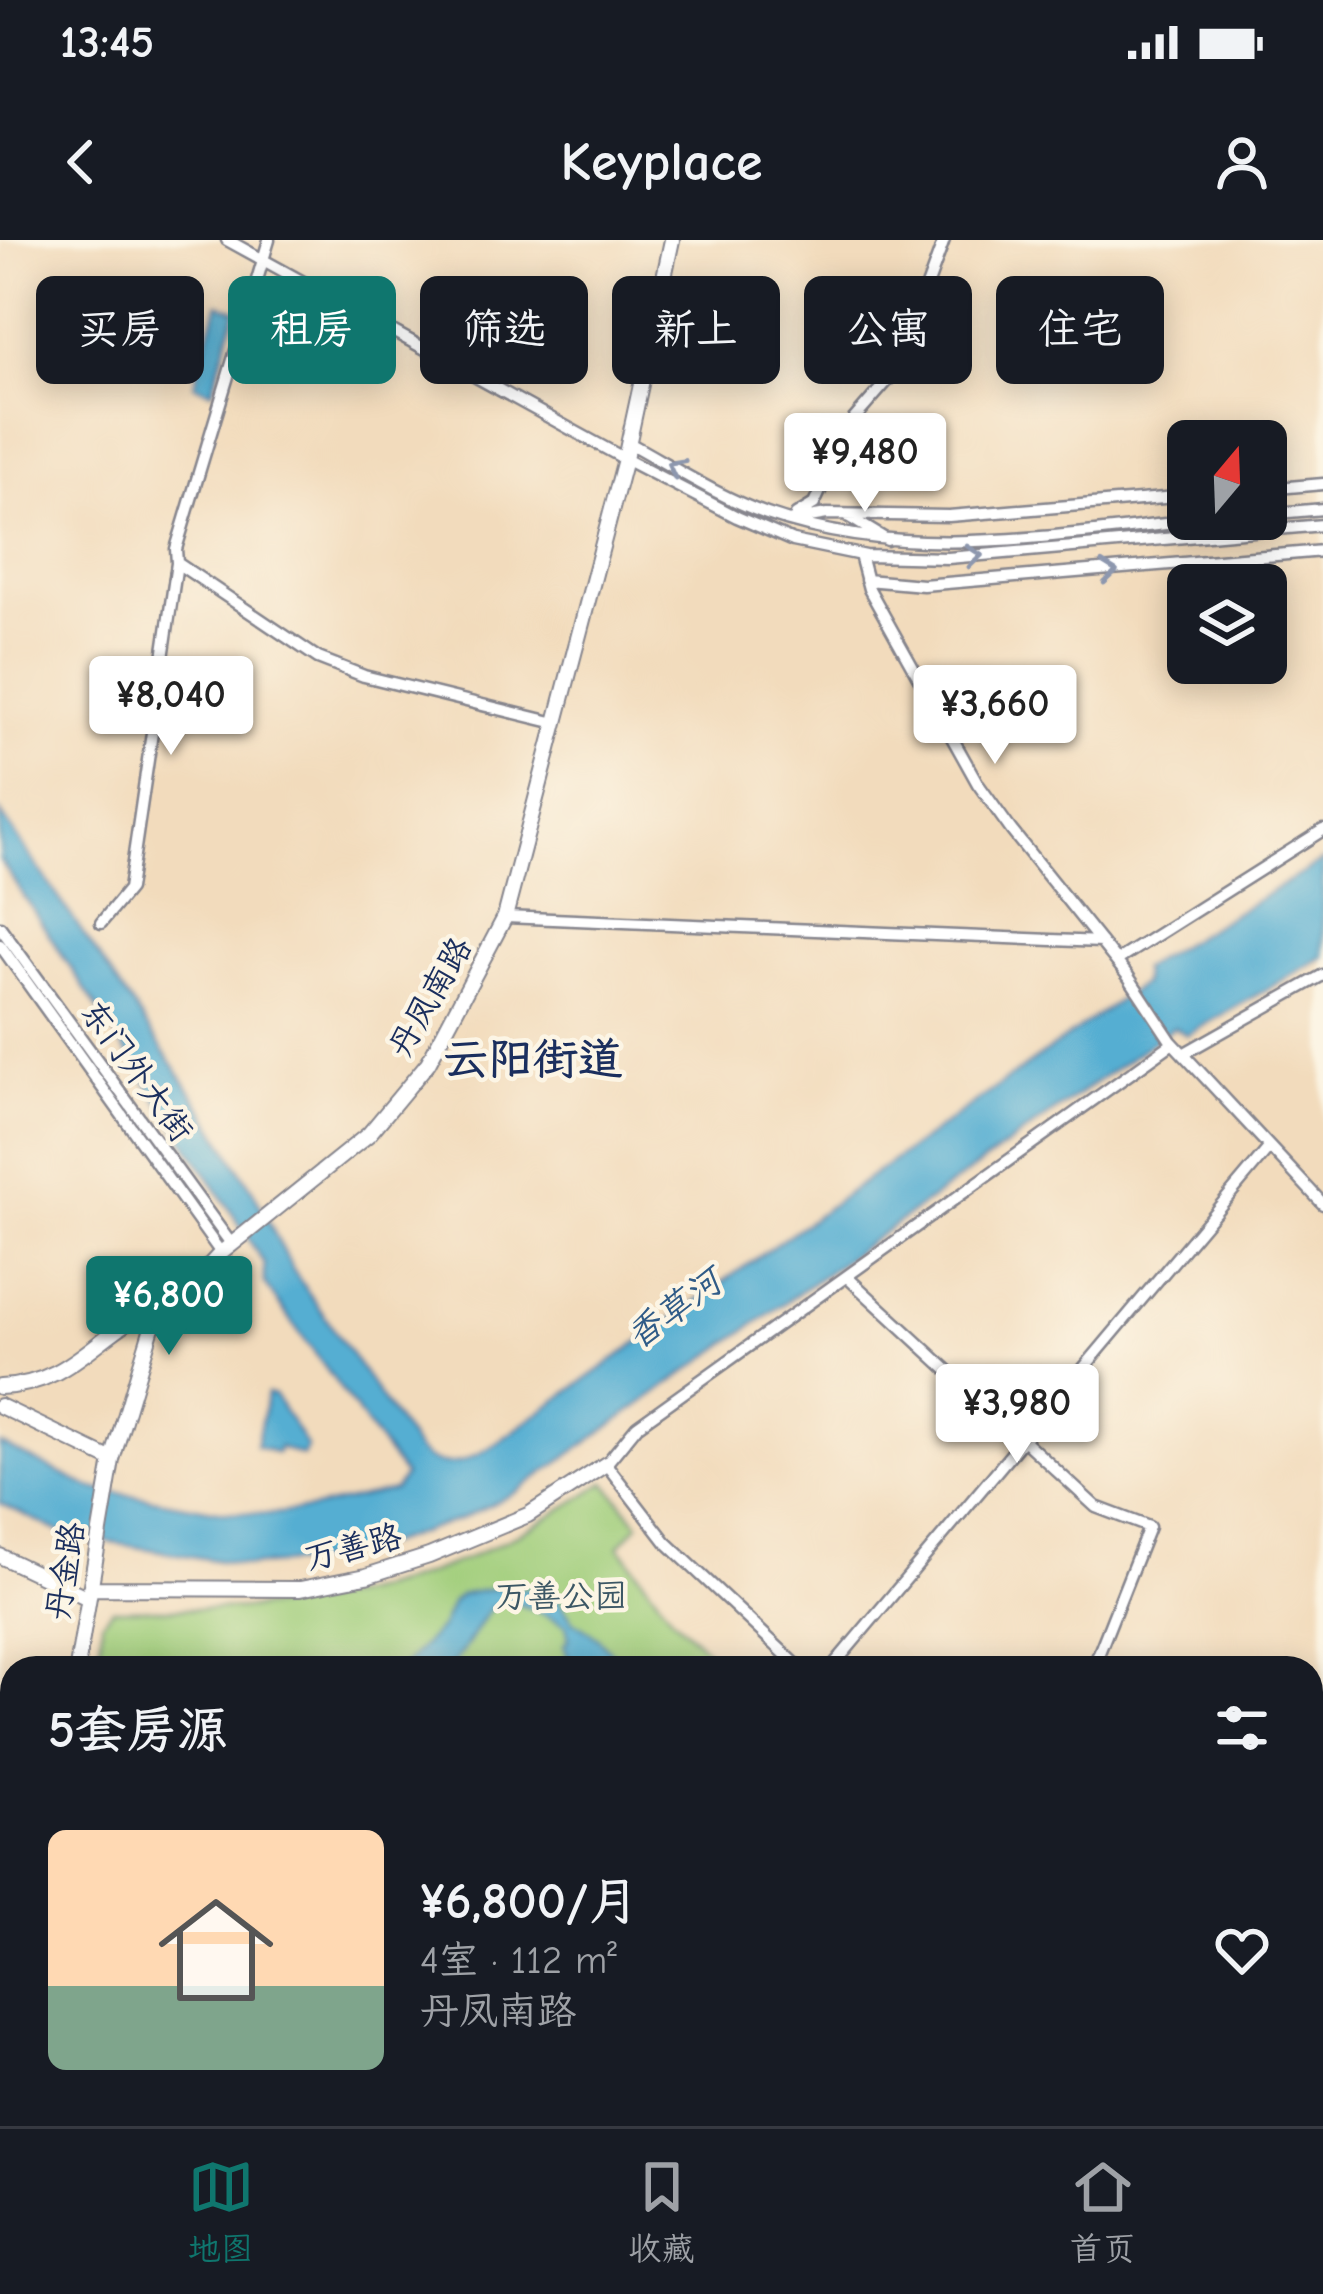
<!DOCTYPE html>
<html lang="zh">
<meta charset="utf-8">
<style>
:root{--surface:#171b24;--page:#20242c;--text:#f1f3f6;--muted:#9ea1a6;--line:#363941;--accent:#0f766e}
body{margin:0;font-family:"Comic Neue","LXGW WenKai TC",sans-serif;background:var(--page);color:var(--text);height:100vh;display:flex;flex-direction:column;font-size:45px;white-space:nowrap}
*{box-sizing:border-box;margin:0}
p{font-size:39px;color:var(--muted)}
.icon{flex:none;width:66px;height:66px;fill:none;stroke:currentColor;stroke-width:2;stroke-linecap:round;stroke-linejoin:round}
.map{position:relative;flex:1;overflow:hidden}
.panel{position:absolute;left:0px;top:1416px;width:1323px;height:471px;display:flex;flex-direction:column;background:var(--surface);border-radius:36px 36px 0 0;box-shadow:0 6px 30px #0003}
.panel>*{flex:none}
.banner{position:absolute;left:36px;top:36px;width:1251px;height:108px;display:flex;gap:24px}
.needle{width:78px;rotate:19deg}
.buttons{position:absolute;left:1167px;top:180px;display:grid;gap:24px}
.buttons a{display:grid;place-items:center;width:120px;height:120px;border-radius:18px;background:var(--surface);box-shadow:0 6px 30px #0003;font-size:60px}
.price{position:absolute;translate:-50% -102px;padding:0 27px;border-radius:12px;background:#fff;color:#222;font-size:39px;line-height:78px;filter:drop-shadow(0 3px 6px #0008)}
.price::after{content:'';position:absolute;left:50%;top:72px;width:36px;height:27px;margin-left:-18px;background:inherit;clip-path:polygon(0 0,100% 0,50% 100%)}
.price.current{background:var(--accent);color:#fff}
ul{padding:0;list-style:none}
li{display:flex;align-items:center;gap:36px;height:300px;padding:0 48px}
li span{display:grid;place-items:center;flex:none;width:336px;height:240px;border-radius:18px;color:#555}
li>.icon{margin-inline-start:auto}
span .icon{width:144px;height:144px;fill:#fffc;stroke-width:1}
li b{font-size:51px}
h2{display:flex;justify-content:space-between;align-items:center;height:144px;padding:0 48px;font-size:51px}
.pill{padding:0 42px;border-radius:18px;background:var(--surface);box-shadow:0 6px 30px #0003;font-size:42px;line-height:108px}
.pill.current{background:var(--accent);color:#fff}
.status{display:flex;justify-content:space-between;align-items:center;height:84px;padding:0 60px;background:var(--surface);direction:ltr}
.status svg{height:33px;fill:currentColor}
header{display:flex;justify-content:space-between;align-items:center;height:156px;padding:0 48px;background:var(--surface);font-size:54px;font-weight:600}
.dock{display:flex;justify-content:space-around;align-items:center;height:168px;border-top:3px solid var(--line);background:var(--surface);font-size:33px;color:var(--muted)}
.dock a{display:grid;justify-items:center;gap:6px}
.dock .current{color:var(--accent)}
.map>svg:first-child{display:block}
.green{fill:#a1ce7b;stroke:#5e7e6c;stroke-width:3}
.water{fill:#55aed2;stroke:#386e98;stroke-width:3}
.lines{fill:none;stroke-linecap:round;stroke-linejoin:round}
.minor-casing{stroke:#86858d;stroke-width:15}
.major-casing{stroke:#86858d;stroke-width:18}
.minor{stroke:#fff;stroke-width:10}
.major{stroke:#fff;stroke-width:14}
.oneway{stroke:#8d97ae}
.labels{text-anchor:middle;dominant-baseline:central;stroke-width:9;stroke-linejoin:round;paint-order:stroke}
.street-label{font-size:33px;fill:#1b2f5e;stroke:#fcf5e5}
.park-label{font-size:33px;fill:#3c5765;stroke:#fcf5e5}
.water-label{font-size:36px;font-style:italic;fill:#2f5b87;stroke:#fcf5e5}
.district-label{font-size:45px;font-weight:bold;fill:#1b2f5e;stroke:#fcf5e5}
</style>
<div class="status"><b>13:45</b><svg viewBox="0 0 49 12"><path d="M0 12V9h3v3zM5 12V6h3v6zM10 12V3h3v9zM15 12V0h3v12zM26 1h20v11H26zM47 4h2v5h-2z"/></svg></div>
<header><svg class="icon" aria-label="back" viewBox="0 0 24 24"><path d="M15 5l-7 7 7 7"/></svg>Keyplace<svg class="icon" aria-label="person" viewBox="0 0 24 24"><circle cx="12" cy="8" r="4"/><path d="M4 21q1-7 8-7t8 7"/></svg></header>
<div class="map">
<svg width="1323" height="1886" viewBox="0 0 1323 1886">
<rect width="100%" height="100%" fill="#fcf5e5"/>
<filter id="ink" filterUnits="userSpaceOnUse"><feTurbulence type="fractalNoise" baseFrequency=".00833" numOctaves="2"/><feDisplacementMap in="SourceGraphic" scale="24" xChannelSelector="R" yChannelSelector="G"/><feConvolveMatrix kernelMatrix="1 2 1 2 8 2 1 2 1" color-interpolation-filters="sRGB"/></filter>
<filter id="wash" filterUnits="userSpaceOnUse"><feTurbulence type="fractalNoise" baseFrequency=".004" numOctaves="4" result="noise"/><feDisplacementMap in="SourceGraphic" scale="48" xChannelSelector="R" yChannelSelector="G"/><feGaussianBlur stdDeviation="2.7" result="paint"/><feColorMatrix in="noise" values="0 0 0 0 0 0 0 0 0 0 0 0 0 0 0 0 0 1.4 0 .05"/><feComposite in="paint" operator="in"/></filter>
<g filter="url(#wash)">
<rect width="100%" height="100%" fill="#f2dbbc"/>
<path class="green" d="M605 1242 639 1284 619 1306 671 1376 726 1428H99L102 1381 112 1369C164 1368 218 1371 270 1367 396 1358 501 1311 605 1242Z"/>
<path class="water" d="M218 64 236 70 212 151 194 145Z
M0 572 204 870 254 953 293 1030 416 1209C441 1235 467 1222 494 1205L1143 743 1142 728 1323 621V717L1187 795 1174 787 517 1252 460 1279 384 1305 311 1322 249 1326 66 1295 0 1263V1204L91 1248 224 1272 271 1274 310 1269 394 1250 404 1236 273 1056 264 1043V1024L231 971 0 620Z
M267 1154 275 1156 307 1207 303 1216 279 1207 277 1213 256 1206Z
M507 1346 517 1349H551L572 1380 598 1398 625 1428H572L564 1405 569 1399 566 1385C475 1338 500 1369 449 1428H401L441 1387 452 1362 460 1355Z"/>
</g>
<g filter="url(#ink)">
<g class="lines">
<g class="minor-casing">
<path id="minor" d="M227 0 625 219 737 277 793 301 866 316 948 318 1323 285
M269 0 176 309 177 323 318 418 364 436 556 483
M629 203C673 227 719 257 767 274 911 324 1065 293 1213 279
M1266 249 1323 244
M1266 274 1323 269
M796 275 814 264 854 179 896 131 944 0
M846 275 887 300
M792 280 827 274 949 276 1188 256
M860 315 869 349 978 544 1011 590 1128 736 1171 801 1323 964
M866 340 923 345 1323 311
M505 677 1101 702
M101 683 129 649 177 323
M0 687 232 1005
M0 705 221 1013
M1116 721 1323 590
M1183 814 1323 735
M847 1037 1096 1267 1149 1287 1093 1428
M800 1428 666 1302 606 1224 637 1186 1173 803
M831 1428 1269 908
M1032 1875 1041 1886
M1255 1875 1266 1886
M578 1886 581 1875
M961 1886 973 1875"/>
</g>
<g class="major-casing">
<path id="major" d="M0 1147C79 1144 102 1081 171 1062
M0 1166 112 1220
M0 1316 88 1358
M90 1348 300 1349 366 1336 429 1316 528 1275 606 1224
M77 1428 112 1220 152 1087 221 1013 369 894 428 823 505 677 625 219 672 0
M706 1875 728 1886
M14 1886 16 1875"/>
</g>
<use href="#minor" class="minor"/>
<use href="#major" class="major"/>
</g>
<defs><path id="oneway-chevron" d="M-2-3.5L2.5 0L-2 3.5" fill="none" stroke-width="1.6" stroke-linecap="round" stroke-linejoin="round" transform="scale(3)"/></defs>
<g class="oneway">
<use href="#oneway-chevron" transform="translate(675 227) rotate(-152)"/>
<use href="#oneway-chevron" transform="translate(974 316) rotate(-5)"/>
<use href="#oneway-chevron" transform="translate(1109 332) rotate(-6)"/>
</g>
</g>
<g class="labels">
<g class="street-label">
<text transform="translate(430 757) rotate(-60)">丹凤南路</text>
<text transform="translate(137 831) rotate(54)">东门外大街</text>
<text transform="translate(353 1307) rotate(-14)">万善路</text>
<text transform="translate(65 1331) rotate(-81)">丹金路</text>
</g>
<g class="park-label">
<text x="561" y="1356">万善公园</text>
</g>
<g class="water-label">
<text transform="translate(674 1069) rotate(-36)">香草河</text>
</g>
<g class="district-label">
<text x="533" y="819">云阳街道</text>
</g>
</g>
</svg>
<div class="buttons">
<a><svg class="needle" viewBox="-14 -14 28 28"><path d="M0-13l5 13h-10z" fill="#e53935"/><path d="M0 13l5-13h-10z" fill="#9ea1a6"/></svg></a>
<a><svg class="icon" aria-label="layers" viewBox="0 0 24 24"><path d="M12 4l9 5-9 5-9-5zM3 14l9 5 9-5"/></svg></a>
</div>
<b class="price" style="left:865px;top:275px">¥9,480</b>
<b class="price" style="left:171px;top:518px">¥8,040</b>
<b class="price" style="left:995px;top:527px">¥3,660</b>
<b class="price current" style="left:169px;top:1118px">¥6,800</b>
<b class="price" style="left:1017px;top:1226px">¥3,980</b>
<div class="banner">
<a class="pill">买房</a>
<a class="pill current">租房</a>
<a class="pill">筛选</a>
<a class="pill">新上</a>
<a class="pill">公寓</a>
<a class="pill">住宅</a>
</div>
<section class="panel">
<h2>5套房源<svg class="icon" aria-label="filters" viewBox="0 0 24 24"><path d="M4 7h16M4 17h16"/><circle cx="9" cy="7" r="2"/><circle cx="15" cy="17" r="2"/></svg></h2>
<ul>
<li><span style="background:linear-gradient(#ffd9b3 65%,#7fa58c 0)"><svg class="icon" aria-label="home" viewBox="0 0 24 24"><path d="M3 11l9-7 9 7M6 9v11h12V9"/></svg></span><div><b>¥6,800/月</b><p>4室 · 112 m²</p><p>丹凤南路</p></div><svg class="icon" aria-label="heart" viewBox="0 0 24 24"><path d="M12 20l-8-8c-3-5 5-10 8-4 3-6 11-1 8 4z"/></svg></li>
</ul>
</section>
</div>
<nav class="dock">
<a class="current"><svg class="icon" aria-label="map" viewBox="0 0 24 24"><path d="M3 6l6-2 6 2 6-2v14l-6 2-6-2-6 2zM9 4v14M15 6v14"/></svg>地图</a>
<a><svg class="icon" aria-label="saved" viewBox="0 0 24 24"><path d="M7 4h10v16l-5-4-5 4z"/></svg>收藏</a>
<a><svg class="icon" aria-label="home" viewBox="0 0 24 24"><path d="M3 11l9-7 9 7M6 9v11h12V9"/></svg>首页</a>
</nav>
